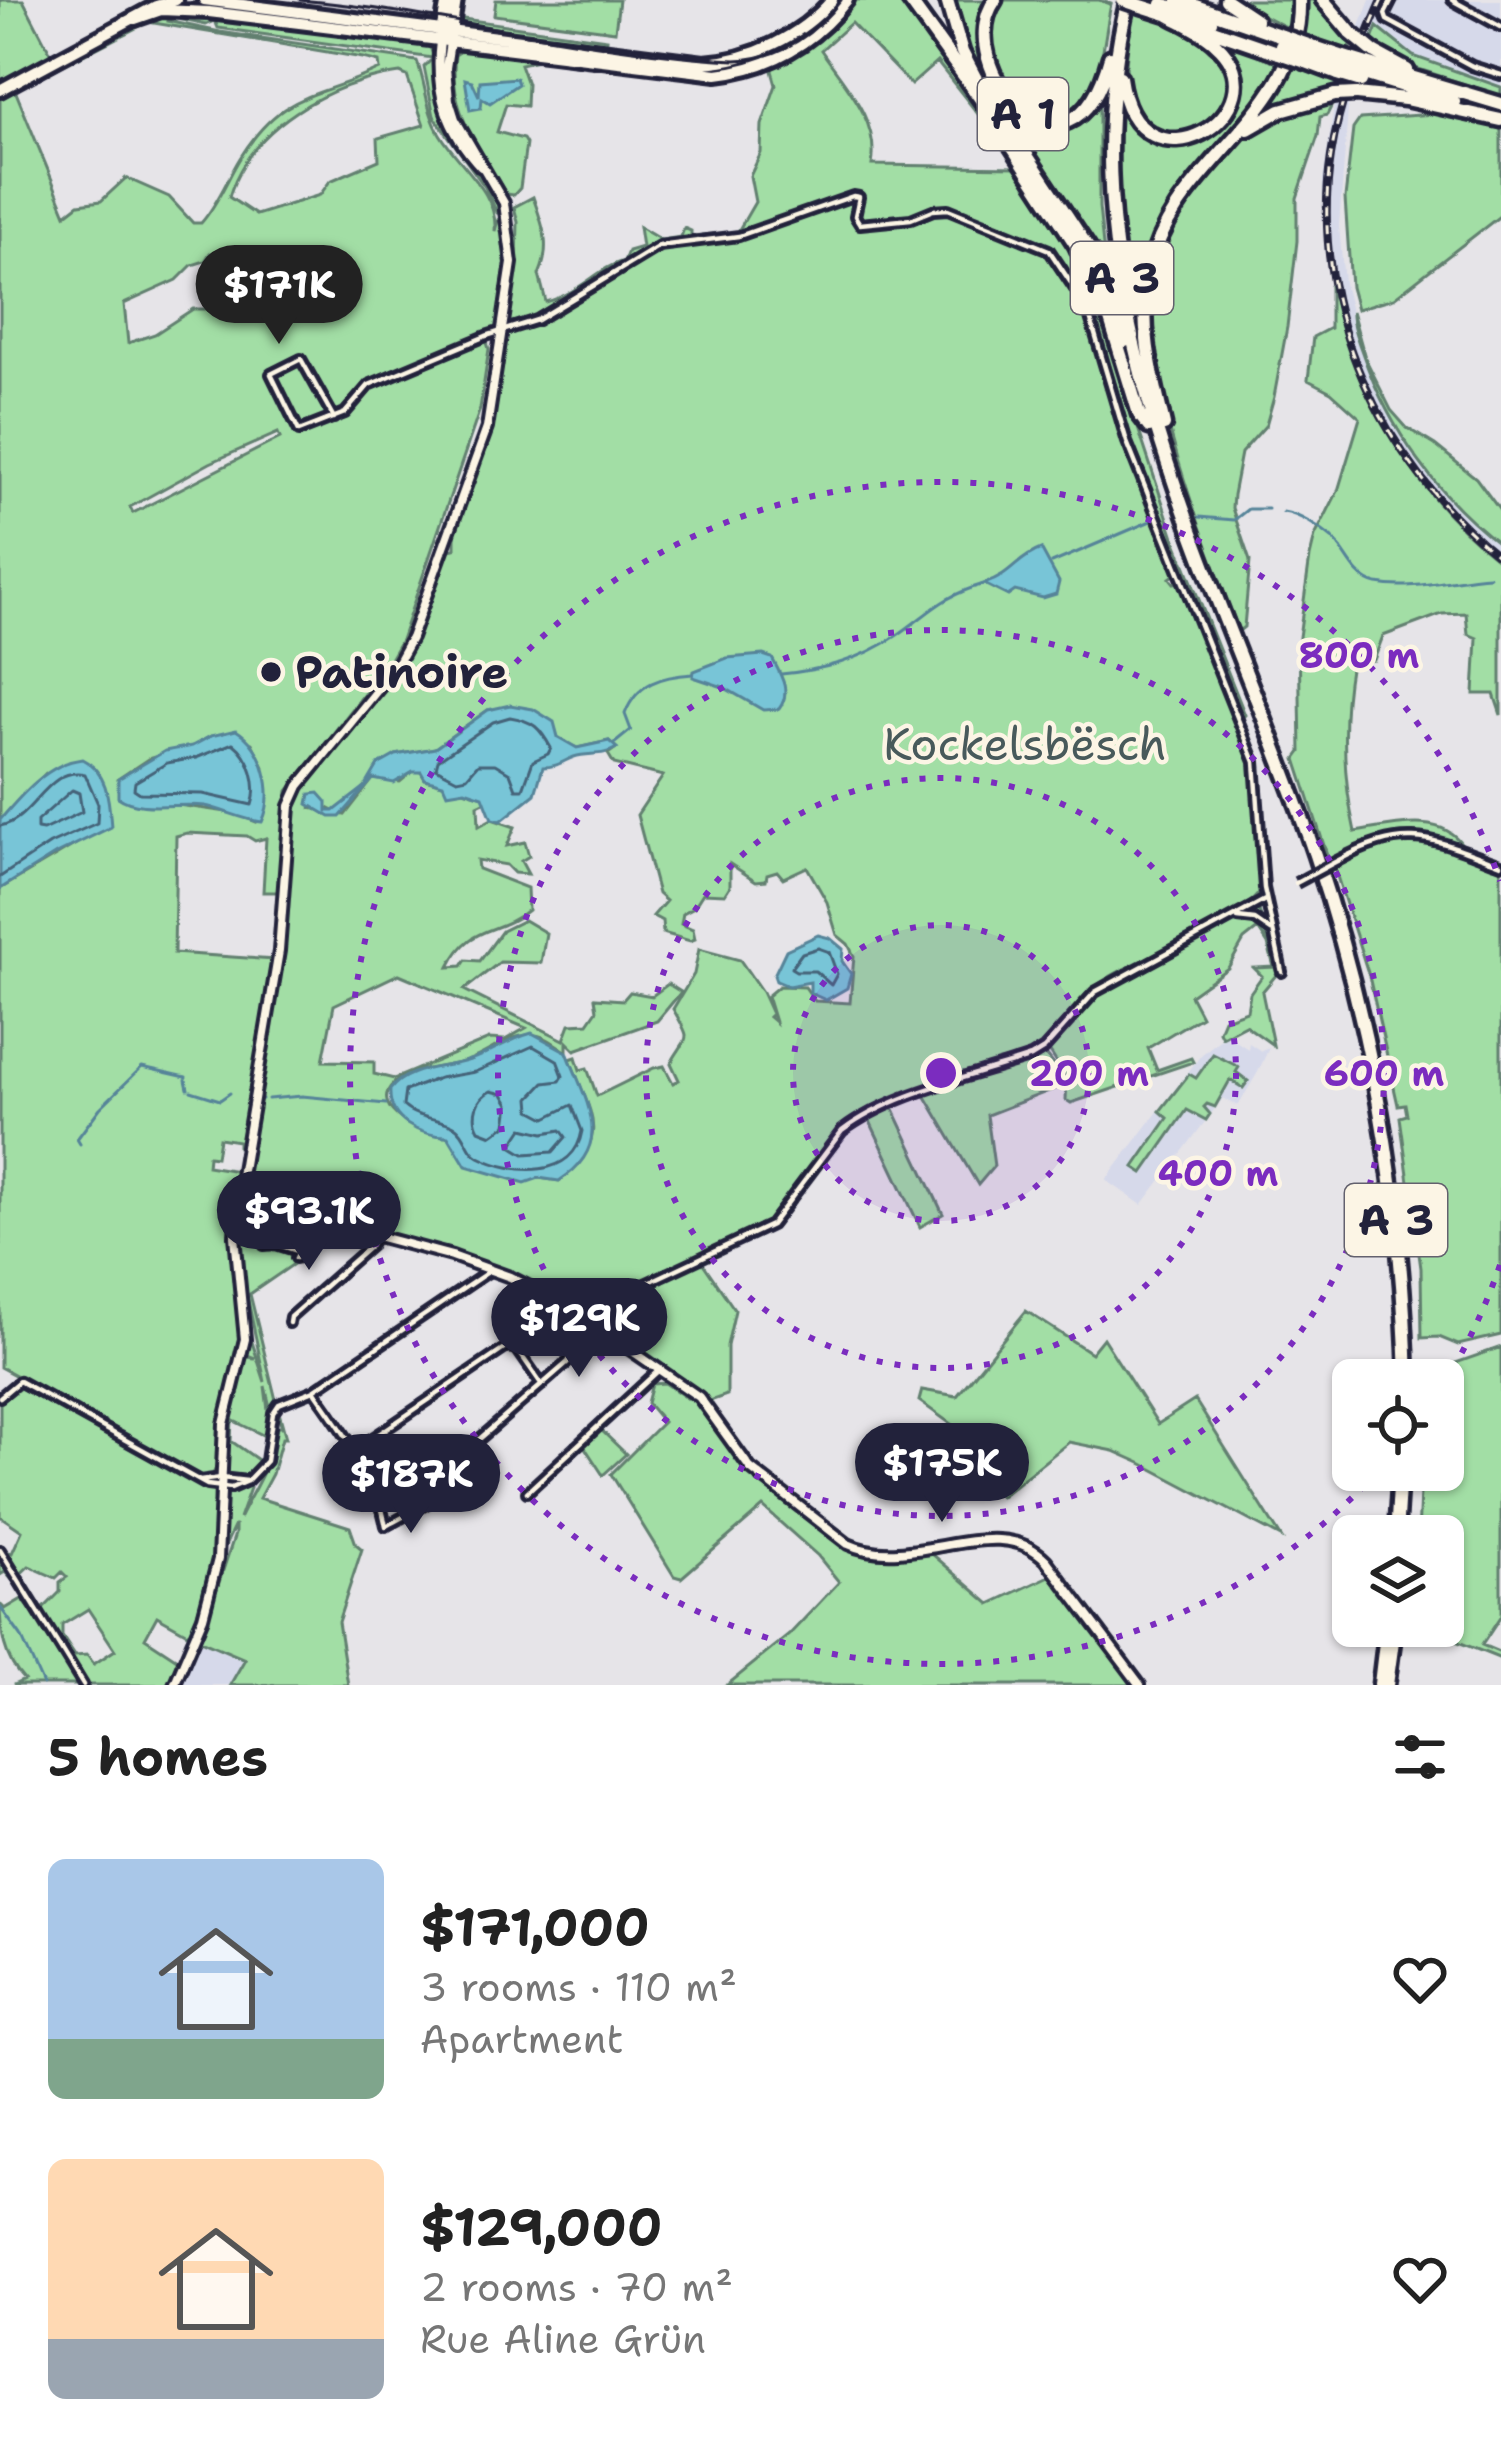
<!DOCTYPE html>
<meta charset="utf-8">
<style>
:root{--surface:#fff;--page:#f2f2f2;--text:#222;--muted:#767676;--accent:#22223b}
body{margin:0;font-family:"Shantell Sans",sans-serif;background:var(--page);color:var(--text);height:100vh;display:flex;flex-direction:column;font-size:45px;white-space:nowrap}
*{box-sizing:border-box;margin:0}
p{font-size:39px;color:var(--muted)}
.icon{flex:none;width:66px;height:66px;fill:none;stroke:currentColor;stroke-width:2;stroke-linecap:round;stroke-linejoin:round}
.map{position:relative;height:1685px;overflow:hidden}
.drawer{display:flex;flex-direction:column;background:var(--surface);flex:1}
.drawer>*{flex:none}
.tools{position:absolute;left:1332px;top:1359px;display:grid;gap:24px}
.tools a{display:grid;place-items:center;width:132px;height:132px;border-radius:18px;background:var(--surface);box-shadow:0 3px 9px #0004;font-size:60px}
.price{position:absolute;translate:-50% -102px;padding:0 27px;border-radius:42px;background:var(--accent);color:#fff;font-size:39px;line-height:78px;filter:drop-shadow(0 3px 6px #0008)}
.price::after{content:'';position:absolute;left:50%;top:72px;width:36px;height:27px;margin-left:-18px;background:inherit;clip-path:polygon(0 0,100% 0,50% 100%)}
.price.on{background:#222;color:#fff}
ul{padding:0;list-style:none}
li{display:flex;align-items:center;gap:36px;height:300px;padding:0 48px}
li span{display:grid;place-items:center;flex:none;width:336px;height:240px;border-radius:18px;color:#555}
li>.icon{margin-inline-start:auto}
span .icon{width:144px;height:144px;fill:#fffc;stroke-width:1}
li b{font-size:51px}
h2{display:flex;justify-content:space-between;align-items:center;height:144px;padding:0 48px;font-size:51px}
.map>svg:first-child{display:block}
.built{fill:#d6d9ea}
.green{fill:#a2dea5;stroke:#628070;stroke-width:3;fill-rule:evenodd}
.water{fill:#78c5d7;stroke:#568499;stroke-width:3}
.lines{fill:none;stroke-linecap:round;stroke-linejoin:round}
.shore{stroke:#446379;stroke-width:3}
.stream{stroke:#568499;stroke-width:3}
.minor-casing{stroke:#22223b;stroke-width:14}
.secondary-casing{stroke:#22223b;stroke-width:16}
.primary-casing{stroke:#22223b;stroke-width:20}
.motorway-casing{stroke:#22223b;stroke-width:21}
.minor{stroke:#fcf5e5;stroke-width:4.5}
.secondary{stroke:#fcf5e5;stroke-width:8}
.primary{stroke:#fcf5e5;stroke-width:10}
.motorway{stroke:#fcf5e5;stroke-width:12}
.tram{stroke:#22223b;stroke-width:3}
.rail-casing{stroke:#22223b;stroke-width:8}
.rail{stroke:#fcf5e5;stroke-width:3;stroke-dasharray:9;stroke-linecap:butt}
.minor-bridge-casing{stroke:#22223b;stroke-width:14;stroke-linecap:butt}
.motorway-bridge-casing{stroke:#22223b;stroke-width:21;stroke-linecap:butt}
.minor-bridge{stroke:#fcf5e5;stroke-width:4.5}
.motorway-bridge{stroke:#fcf5e5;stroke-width:12}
.ring{fill:none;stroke:#7b2cbf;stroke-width:6;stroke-dasharray:6 12}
.poi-dot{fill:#22223b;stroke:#fcf5e5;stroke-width:4.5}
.labels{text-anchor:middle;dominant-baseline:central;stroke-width:9;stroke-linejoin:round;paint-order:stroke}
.shield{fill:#fcf5e5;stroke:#63616e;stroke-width:3}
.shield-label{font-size:42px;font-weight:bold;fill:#22223b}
.poi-label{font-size:45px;font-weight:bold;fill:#22223b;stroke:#fcf5e5;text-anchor:start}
.park-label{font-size:45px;fill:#485a5b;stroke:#fcf5e5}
.centre{fill:#7b2cbf;stroke:#fcf5e5;stroke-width:6}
.ring-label{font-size:36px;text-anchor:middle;font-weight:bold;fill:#7b2cbf;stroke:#fcf5e5;stroke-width:9;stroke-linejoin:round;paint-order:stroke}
</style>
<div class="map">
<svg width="1501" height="1685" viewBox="0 0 1501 1685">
<rect width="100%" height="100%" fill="#e6e4e8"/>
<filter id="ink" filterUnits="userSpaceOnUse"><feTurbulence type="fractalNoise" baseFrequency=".00833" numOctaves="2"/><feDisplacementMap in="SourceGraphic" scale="24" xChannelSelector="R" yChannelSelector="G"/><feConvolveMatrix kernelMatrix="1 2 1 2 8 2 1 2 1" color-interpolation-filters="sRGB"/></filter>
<g filter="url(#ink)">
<path class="built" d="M1370 0H1501V87L1413 56 1378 28 1370 45 1357 34Z
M1349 98 1339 225 1344 283 1358 341 1401 434 1446 493 1501 545V562L1457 524 1399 454 1367 398 1345 343 1324 249 1323 181 1335 99Z
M1230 1031V1037L1248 1049 1249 1043 1261 1051 1269 1048 1258 1072 1238 1106 1223 1098 1142 1205 1106 1180 1201 1055Z
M196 1637 245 1659 230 1685H174Z"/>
<path class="green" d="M0 0H23L52 56 153 0H163L0 86Z
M496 0H619L615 31 494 15Z
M849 0H903L1004 147 937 62 911 85 851 23 821 50C845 85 880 121 872 165L1020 167C1039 200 1096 279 1095 314L1087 319C1112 407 1139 490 1178 572L1170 578 1174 583 1182 581 1252 767 1261 891C1226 934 1137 954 1093 988 1069 1006 1056 1042 1029 1055 967 1082 895 1088 840 1130L769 1224 640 1284 620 1292 549 1294 511 1275 250 1198 244 1187 284 951 290 816 300 792 397 673 414 641 448 550 455 549V530L496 407 517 263 518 222 514 207 533 197C543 226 552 246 539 275L546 302C581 293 599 267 624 261L628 251 642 247 639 227 661 240 681 237 684 228 691 231V236L737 233 755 202 750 176 761 153 762 125 776 85 771 67ZM488 710 577 748 609 741 616 748 608 754 614 764 663 776 637 815 658 894 666 901 653 916 662 921 663 933 690 941 695 939 693 929 681 924 683 913 694 907 703 893 725 894 730 886V864L756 881 766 880 767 874 777 871 783 878 807 867 827 902 837 935 848 944 854 956 850 1003 815 1001 805 987 779 986 767 996 775 1022 769 1017 772 1014 762 992 740 960 699 949 694 974 673 1009C693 1043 688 1033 671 1063L679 1080 673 1083 664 1066 654 1068 597 1096 587 1068 580 1070 576 1057 570 1059C591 1117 613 1135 559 1181L539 1178 456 1145 448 1136C428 1137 365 1110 394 1083 415 1065 451 1069 474 1058 493 1050 513 1033 535 1035 546 1036 558 1046 567 1052V1042L575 1050 657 1021 681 992 668 984 652 996 630 992 623 1000 595 998 597 1010 588 1023 570 1024 564 1040 464 990 500 962 541 963 546 933 524 920 502 931 480 961 466 960 462 966 449 967C470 923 497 936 528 910L527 888 478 869 477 860 506 865 514 873 528 874 521 861 529 856 525 842 507 846 515 827 492 819 479 826 478 805 486 801 484 796 425 779 421 772 413 771 400 782 373 779 345 815 310 808 324 806 334 811 349 803 396 755 435 748ZM399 974 526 1028 505 1040 489 1039 394 1079 374 1074V1062L323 1061 334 1005Z
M952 0H988C954 63 1039 182 1099 99V207L1105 265C1069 189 1004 130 969 53 961 37 957 18 952 0Z
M1001 0H1099L1111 4C1105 31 1103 70 1089 94 1045 169 962 51 1001 0Z
M1233 0H1295L1294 31Z
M1305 0H1316L1352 40 1348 51 1303 35Z
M1133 11C1158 20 1188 28 1209 45 1282 106 1146 182 1128 94 1123 67 1129 38 1133 11Z
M154 14 240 19 429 46C439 62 433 84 439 103 451 144 487 174 502 214L497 213 485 187 434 116 424 67 433 58 218 28 215 21 206 25 169 17 168 21 220 32 417 61C426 84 426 111 440 134 459 166 498 192 495 231L498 220 503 223C505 258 517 312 486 339L489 349 480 409 401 640 386 666 288 791 279 892H263L266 838 255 841 247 836 187 833 176 836 174 953 275 960 243 1148 238 1147V1141L219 1138 216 1157 208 1156 207 1166 238 1171 231 1237 241 1346 226 1401 216 1468 211 1478H205L0 1367V889L76 844 45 774 0 820V95ZM148 22 363 58 379 62 380 69C317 99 283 89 240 158 227 179 218 204 201 223H193L169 197 126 178 101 201 79 204 66 214 15 90ZM400 73 407 76 424 125 378 138 379 160 330 181 320 195 256 215 229 197C250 126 331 82 400 73ZM210 253H218L235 275V283L229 284V297L209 309H193L155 334 128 343 124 304 177 280 192 265 205 261ZM278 433 280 438 133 513 130 507 210 463ZM211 736 252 743 264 767 256 822 234 813 178 805 118 779 148 759 193 746Z
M456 18 607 39 606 46 459 27Z
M1377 27 1413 56 1501 87V96L1397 62 1370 45Z
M1213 36 1286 62 1250 114 1204 162 1170 209 1142 323 1136 324 1119 198V99C1128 114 1158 140 1176 144 1205 150 1242 115 1237 86 1235 70 1220 50 1213 36Z
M469 46 472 50 547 58 520 64 527 84 526 106 506 104 497 132 523 139 526 144 520 188 514 195 506 194C479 148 448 112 455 55Z
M1292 65 1339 79 1336 93 1257 117 1283 85Z
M1335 99 1327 115 1320 117 1318 136 1297 198V241L1287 327 1274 397 1266 425 1241 453 1233 495 1232 508 1250 561 1244 627 1239 631C1203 535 1137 378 1156 276 1163 239 1183 208 1206 179 1223 156 1247 131 1274 118 1293 109 1315 105 1335 99Z
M1450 113 1501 125V215L1394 298 1357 309 1351 287 1345 198 1353 129 1360 119Z
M1330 285C1359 396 1409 491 1501 562V715L1494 694H1474L1477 638 1468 634 1466 613 1442 614 1383 636 1374 660 1351 662C1341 720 1342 774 1355 832 1389 827 1442 811 1463 846 1406 826 1381 834 1329 861L1296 759 1301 752 1299 637 1310 557 1315 536 1338 491 1360 418 1331 392 1308 380 1313 337 1330 328Z
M1352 311 1365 358 1391 410 1407 428 1435 445 1476 478 1501 512V545C1438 498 1389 429 1363 355 1358 341 1351 323 1352 311Z
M1103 322 1174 537 1245 715 1242 718 1132 445 1098 323Z
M1422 841 1501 866V1335L1458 1345 1439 1337 1422 1338 1421 1268 1400 1117 1407 1115 1405 1104 1398 1105 1369 976 1334 867 1379 845Z
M1258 907 1277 974 1262 992 1273 1045 1245 1025 1222 1037 1219 1031 1224 1019 1247 1011 1250 993 1262 976 1254 968 1274 967 1268 944 1258 929 1244 940 1228 968 1190 995 1201 1016 1148 1048 1157 1070 1191 1058 1193 1062 1071 1103 1066 1100 1067 1079 1048 1049 1096 995Z
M1043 1051 1054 1065 1062 1086 987 1115 994 1166 978 1185 925 1095 1031 1059Z
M1213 1054 1239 1067 1236 1072 1248 1081 1243 1088 1230 1080 1215 1107 1207 1104 1204 1107 1210 1114 1206 1120 1187 1110 1143 1173 1134 1167 1168 1118 1160 1111 1189 1074 1196 1078Z
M887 1106 894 1110 943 1214 920 1227 868 1117Z
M240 1205 304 1222 306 1227 293 1257 301 1259 250 1294 276 1400 271 1411 265 1386 270 1426 267 1437 232 1420 231 1441 261 1462 243 1480 229 1478C218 1437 235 1396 246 1357L255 1358 247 1355 251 1339 265 1382 241 1267Z
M700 1259 735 1310 727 1346V1395L707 1402 569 1302 636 1296 640 1291Z
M1026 1311 1091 1353 1103 1338 1158 1424 1195 1400 1281 1537 1141 1463 1114 1451 1069 1442 1000 1497 958 1429 919 1401 922 1390 957 1396Z
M1501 1347V1616L1482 1645 1501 1653V1659L1418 1626H1443V1536H1418L1421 1470H1443V1380H1420V1368L1436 1370Z
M665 1383 687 1398 693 1393 735 1453 847 1545C899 1570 947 1537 1000 1542L932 1554 990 1604 1052 1575 1137 1685H727L789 1635 839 1582 818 1556 763 1507 681 1578 674 1576 611 1474 663 1422 647 1403 652 1384Z
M20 1388 214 1491 216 1551 191 1635 157 1616 145 1638 180 1661 167 1685H13L24 1680C4 1659 0 1631 0 1604L5 1609 22 1599 36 1616 60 1592V1582L67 1577 62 1572 56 1578 29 1566 13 1581 5 1572 0 1575V1550L12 1553 22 1531 0 1516V1403ZM88 1609 115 1650 94 1664 87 1655 75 1656 62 1636V1625Z
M278 1416H280L286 1438H282L272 1474 259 1498 350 1527 356 1544 362 1549 338 1622 348 1685H230L245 1659 200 1640 235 1534V1525L223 1550 227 1494 247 1485 250 1488 239 1519C256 1484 271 1465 277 1427H282Z
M601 1430 626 1454 603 1475 584 1446Z"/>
<path class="water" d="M516 78 518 84 490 103 482 98 481 108 470 110 465 79 472 81 479 96 480 81Z
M1041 549 1059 582 1056 594 1043 598 1015 591 1008 596 984 584C1014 574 1015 559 1041 549Z
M763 655 772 658C781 675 792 692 779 709L763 710 723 687 693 677 694 671 727 658Z
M510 705 533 709 554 722 558 737 577 748 609 741 617 748C602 757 589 752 574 757 561 762 557 767 543 767L535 794 501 821 492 819 483 796 465 790 447 793 443 784 425 779 421 772H413L394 783 373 779 340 817H330L308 804 310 794 319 793 327 802V811H334L365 787 378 765 396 755 435 748 488 710Z
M236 730C264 747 276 793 262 822 243 820 224 810 205 806 179 802 140 813 118 797V779L165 751 192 746 211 736Z
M82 759C108 772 109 800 111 827L56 854 0 889V820C21 795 48 763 82 759Z
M818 935 830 938 843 949 842 961 851 974 847 988 826 1000 810 993V982L788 986 776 981 774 975 786 950Z
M532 1033 567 1052C586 1102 616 1145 559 1181L539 1178 525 1183 466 1166 448 1136C420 1136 388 1121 390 1090 407 1066 444 1069 470 1060 491 1053 509 1039 532 1033Z"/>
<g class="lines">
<path class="shore" d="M510 717C534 721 540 728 551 748L548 754 533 761 523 789H516L510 773 495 764H478L467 777 457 779 436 768 438 760 493 722Z
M233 743C251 757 259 785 252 805L203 794 140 793 134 789 135 782 167 763 196 758Z
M72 790 79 793 82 812 43 830 37 829V821Z
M0 826C33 821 47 765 85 774L98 804 97 823 50 844 0 877
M818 948 829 952 837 974 831 985 815 971H796L791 968 802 953Z
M533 1046 557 1060 563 1076 560 1081 544 1083 530 1098 531 1110 546 1118 572 1105 582 1131C574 1179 514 1175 479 1157 467 1151 467 1135 456 1127 440 1117 418 1120 403 1106L405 1091 439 1078 475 1072Z
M491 1091 503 1094 509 1104 506 1125 492 1135 479 1130C471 1116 476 1098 491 1091Z
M523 1128 544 1133 561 1130 566 1137 553 1152 524 1154 511 1146Z"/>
<path class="stream" d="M1283 512C1299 514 1320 528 1332 538 1347 552 1354 579 1377 584 1413 591 1454 578 1489 576
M1199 517 1234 520 1248 509H1268
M1052 563 1153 520
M781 674C823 670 861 660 896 636 931 612 940 597 984 584
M615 743 631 730 625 714C637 683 661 676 693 674
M186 1080 188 1089
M191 1091 220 1100 230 1093
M260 1099H262
M268 1099 302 1096 386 1104
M80 1144 77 1139 100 1108 142 1067 186 1077
M0 1607 21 1636 43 1685"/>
<g class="minor-casing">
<path id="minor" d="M1392 0 1385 14 1387 20 1472 66 1501 75
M1452 0 1501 27
M334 418 301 359 271 374 299 431 345 413 369 385 486 336 537 320 659 246 739 236 853 196 859 197 855 216 860 224 911 219 933 210 948 209 1049 250 1087 307 1127 442 1255 762 1264 888 1282 972
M1337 861C1407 823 1431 838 1501 864
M1238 918 1255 920 1271 931
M264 1245 276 1244 301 1252
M296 1258 313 1221
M558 1298 630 1291 771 1225 842 1131C894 1092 969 1078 1031 1057L1044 1049 1095 992 1265 900
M289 1323 290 1317 370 1246 374 1238
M314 1390C343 1432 376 1474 386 1526 410 1513 442 1499 458 1476 465 1464 466 1453 476 1442L568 1362 576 1347
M0 1397 19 1381 207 1485 231 1488 247 1481 221 1478 200 1481
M355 1450 507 1347 517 1349 542 1385
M247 1481 266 1461 273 1413 279 1404 314 1390 488 1272
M527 1492 659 1370
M0 1550 83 1685"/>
</g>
<g class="secondary-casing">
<path id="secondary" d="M440 41C434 91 446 130 481 167
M238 1199 452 1256 510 1277 567 1306 699 1397 750 1468 848 1544C912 1574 996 1509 1046 1560L1140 1685
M174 1685 203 1617 218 1559 224 1424 245 1339 235 1236 237 1200 279 951 290 806 299 786 393 671 411 638 487 428 512 263 504 203 455 119 449 100 446 68 450 42"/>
</g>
<g class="primary-casing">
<path id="primary" d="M204 0 704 63C752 60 801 36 832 0
M135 19 161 10 209 12 717 74C771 68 814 43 847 0
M440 38 447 0
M450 39 456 0
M0 90 156 6 176 0"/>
</g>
<g class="motorway-casing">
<path id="motorway" d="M909 0 987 108 1076 245 1109 316 1139 414 1149 427
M947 0 962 52 975 77 1101 267 1125 341
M995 0C949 65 1069 208 1110 57
M1128 0C1055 298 1222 582 1315 855 1372 1024 1402 1201 1407 1380
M1178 0 1282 36
M1226 0 1256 20
M1323 0 1351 33
M1135 4 1170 15
M1162 4 1211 21
M1195 24 1279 53
M1311 46 1344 57
M1374 52 1407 70
M1309 54 1341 66
M1306 62 1338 74
M1367 64 1501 104
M1364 74 1454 102
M1120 77C1138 205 1289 109 1216 44 1203 31 1183 23 1167 14
M1356 94 1405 99 1501 120
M1248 129 1281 110 1335 95
M1164 425C1153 378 1139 326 1148 278 1167 163 1303 118 1299 0
M1396 1536 1400 1470
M1380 1684 1387 1626
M1387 1685 1395 1626"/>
</g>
<use href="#minor" class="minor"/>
<use href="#secondary" class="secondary"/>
<use href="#primary" class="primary"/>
<use href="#motorway" class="motorway"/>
<path class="tram" d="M300 0C446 13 589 52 735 60 780 59 814 35 841 0"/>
<g class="rail-casing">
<path id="rail" d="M1382 0C1360 50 1339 102 1331 156 1308 309 1381 463 1501 558"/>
</g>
<use href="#rail" class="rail"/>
<g class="minor-bridge-casing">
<path id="minor-bridge" d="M1296 883 1337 861"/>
</g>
<g class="motorway-bridge-casing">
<path id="motorway-bridge" d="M1123 0 1135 4
M1351 33 1374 52
M1282 36 1311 46
M1281 45 1309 54
M1279 53 1306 62
M1344 57 1367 64
M1341 66 1364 74
M1338 74 1361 81
M1335 95 1356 94"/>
</g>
<use href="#minor-bridge" class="minor-bridge"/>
<use href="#motorway-bridge" class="motorway-bridge"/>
</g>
</g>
<circle cx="941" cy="1073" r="148" fill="#7b2cbf" fill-opacity=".12"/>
<g class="ring">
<circle cx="941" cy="1073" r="148"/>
<circle cx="941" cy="1073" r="295"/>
<circle cx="941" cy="1073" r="443"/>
<path d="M1500 1265A591 591 0 0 1 1445 1382M1377 1472A591 591 0 1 1 1500 881"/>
</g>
<circle class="poi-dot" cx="271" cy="672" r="12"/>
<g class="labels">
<g class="shield">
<rect x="978" y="78" width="90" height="72" rx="9"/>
<rect x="1071" y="242" width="102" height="72" rx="9"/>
<rect x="1345" y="1184" width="102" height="72" rx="9"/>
</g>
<g class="shield-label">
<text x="1023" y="114">A 1</text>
<text x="1122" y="278">A 3</text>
<text x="1396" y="1220">A 3</text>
</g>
<g class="poi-label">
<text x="295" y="672">Patinoire</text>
</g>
<g class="park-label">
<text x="1025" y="744">Kockelsbësch</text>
</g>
</g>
<circle cx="941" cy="1073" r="18" class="centre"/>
<g class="ring-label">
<text x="1359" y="668">800 m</text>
<text x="1089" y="1086">200 m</text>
<text x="1384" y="1086">600 m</text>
<text x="1218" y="1186">400 m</text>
</g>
</svg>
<div class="tools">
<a><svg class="icon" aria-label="locate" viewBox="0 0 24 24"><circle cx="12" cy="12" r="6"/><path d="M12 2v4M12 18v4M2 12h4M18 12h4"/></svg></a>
<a><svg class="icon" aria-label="layers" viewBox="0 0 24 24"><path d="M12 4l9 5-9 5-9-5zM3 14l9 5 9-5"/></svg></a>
</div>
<b class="price on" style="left:279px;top:347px">$171K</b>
<b class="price" style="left:309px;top:1273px">$93.1K</b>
<b class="price" style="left:579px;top:1380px">$129K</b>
<b class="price" style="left:942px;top:1525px">$175K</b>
<b class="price" style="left:411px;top:1536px">$187K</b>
</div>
<section class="drawer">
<h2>5 homes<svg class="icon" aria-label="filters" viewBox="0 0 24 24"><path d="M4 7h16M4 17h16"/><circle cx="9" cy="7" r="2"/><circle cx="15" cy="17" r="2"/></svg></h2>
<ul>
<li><span style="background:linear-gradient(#a9c7e8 75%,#7fa58c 0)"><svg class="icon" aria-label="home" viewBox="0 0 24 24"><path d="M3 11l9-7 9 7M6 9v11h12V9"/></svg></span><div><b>$171,000</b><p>3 rooms · 110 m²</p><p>Apartment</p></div><svg class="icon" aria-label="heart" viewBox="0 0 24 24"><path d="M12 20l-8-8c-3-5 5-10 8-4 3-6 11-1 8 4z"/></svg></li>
<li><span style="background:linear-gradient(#ffd9b3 75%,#9aa5b1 0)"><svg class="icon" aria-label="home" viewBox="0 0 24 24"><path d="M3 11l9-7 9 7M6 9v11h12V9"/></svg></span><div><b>$129,000</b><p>2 rooms · 70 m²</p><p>Rue Aline Grün</p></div><svg class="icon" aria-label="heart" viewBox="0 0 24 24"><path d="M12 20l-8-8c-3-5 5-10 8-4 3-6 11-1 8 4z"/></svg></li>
</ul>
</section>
